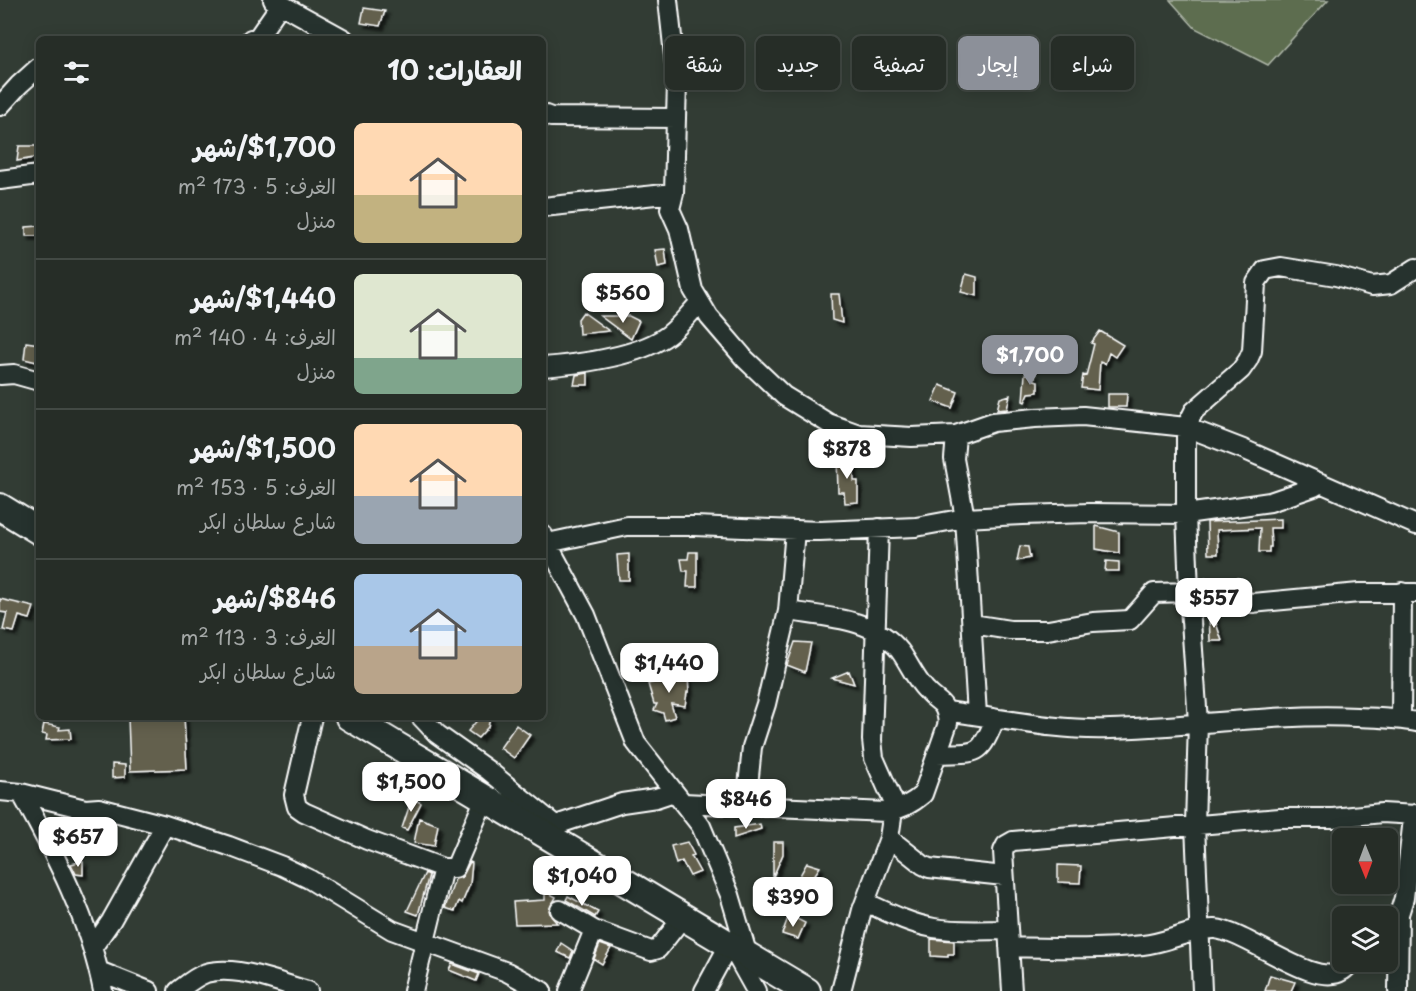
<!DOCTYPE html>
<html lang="ar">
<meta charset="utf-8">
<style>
:root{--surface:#262d27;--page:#323933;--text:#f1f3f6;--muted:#a4a8a7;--line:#424944;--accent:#8c9099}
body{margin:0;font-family:"Playpen Sans","Playpen Sans Arabic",sans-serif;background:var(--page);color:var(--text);direction:rtl;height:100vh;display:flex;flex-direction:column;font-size:22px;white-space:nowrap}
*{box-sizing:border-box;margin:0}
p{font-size:20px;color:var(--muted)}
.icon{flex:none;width:33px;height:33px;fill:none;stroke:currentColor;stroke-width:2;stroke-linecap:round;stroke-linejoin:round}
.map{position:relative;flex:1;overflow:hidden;direction:ltr}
.panel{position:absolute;left:36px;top:36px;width:510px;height:684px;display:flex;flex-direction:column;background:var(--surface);border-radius:9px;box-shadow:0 3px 15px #0003,0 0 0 2px var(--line);direction:rtl}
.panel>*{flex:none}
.top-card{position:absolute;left:564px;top:36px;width:570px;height:54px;direction:rtl;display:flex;gap:12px}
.needle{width:39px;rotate:179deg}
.controls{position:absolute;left:1332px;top:828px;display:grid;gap:12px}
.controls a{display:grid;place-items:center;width:66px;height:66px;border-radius:9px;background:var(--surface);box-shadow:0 3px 15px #0003,0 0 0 2px var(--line);font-size:30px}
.price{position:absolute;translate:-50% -51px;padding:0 14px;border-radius:12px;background:#fff;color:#222;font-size:20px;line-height:39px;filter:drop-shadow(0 2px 3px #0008)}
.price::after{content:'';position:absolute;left:50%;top:36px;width:18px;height:14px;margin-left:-9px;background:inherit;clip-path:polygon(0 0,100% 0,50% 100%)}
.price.selected{background:var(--accent);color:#fff}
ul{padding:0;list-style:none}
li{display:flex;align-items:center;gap:18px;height:150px;padding:0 24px}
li+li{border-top:2px solid var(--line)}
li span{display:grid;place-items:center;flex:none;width:168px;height:120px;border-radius:9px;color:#555}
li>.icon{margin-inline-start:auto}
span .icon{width:72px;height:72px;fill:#fffc;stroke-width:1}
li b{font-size:26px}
h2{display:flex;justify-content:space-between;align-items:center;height:72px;padding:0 24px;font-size:26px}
.chip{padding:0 21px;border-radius:9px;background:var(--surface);box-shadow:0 3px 15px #0003,0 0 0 2px var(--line);font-size:21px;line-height:54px}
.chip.selected{background:var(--accent);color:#fff}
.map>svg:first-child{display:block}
.green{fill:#5d6d50;stroke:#aeb6a8;stroke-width:1.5}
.building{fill:#64614e;stroke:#fff;stroke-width:1.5;filter:url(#shadow)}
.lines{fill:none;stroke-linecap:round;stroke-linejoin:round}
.minor-casing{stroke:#fff;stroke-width:22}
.highway-casing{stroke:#fff;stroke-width:30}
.minor{stroke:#26332d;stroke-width:18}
.highway{stroke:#26332d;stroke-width:26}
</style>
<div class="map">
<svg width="1416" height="991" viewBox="0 0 1416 991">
<defs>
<filter id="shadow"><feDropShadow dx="4" dy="4" stdDeviation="1.5" flood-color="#0009"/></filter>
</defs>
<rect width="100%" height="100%" fill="#323c34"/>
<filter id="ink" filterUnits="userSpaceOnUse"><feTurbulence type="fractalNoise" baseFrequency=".0167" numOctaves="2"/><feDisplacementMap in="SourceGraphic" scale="12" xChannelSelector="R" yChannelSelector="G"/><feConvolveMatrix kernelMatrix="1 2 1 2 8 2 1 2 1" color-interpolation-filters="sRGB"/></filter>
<g filter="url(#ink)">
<path class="green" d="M1170 0H1328L1268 65 1195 28Z"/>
<path class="building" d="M364 8 385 11 380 26 361 23Z
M702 41 709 45V60L689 59 687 50H697Z
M19 146H39V157L17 161Z
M39 226V236H26V227Z
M665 249 667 265 658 267 655 250Z
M966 274 977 277V296L961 292Z
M831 294H839L842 323 832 320Z
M583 312 609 331 579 334 578 319Z
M600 316H629L639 321 631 339Z
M1100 331 1123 345 1115 357 1109 353 1105 364 1100 362 1098 390 1081 388 1083 375 1086 376 1094 344 1091 343Z
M26 342 39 344 37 362 24 359Z
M588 373V385H574L576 375Z
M1025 374 1036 375 1034 380 1038 381V392L1029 393 1025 402 1023 401Z
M940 385 958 392 952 408 933 401Z
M1108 394H1127L1126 407H1108Z
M1010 395 1007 409 997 410 1000 398Z
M837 457H853L854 481H858V502L845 503 844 492H838Z
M1281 519V528H1270L1271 547H1269V552H1259L1260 528 1217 530 1218 554H1208L1207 522Z
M1096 526 1119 532V553L1096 549Z
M1020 546 1028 547 1030 558 1017 561Z
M689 552H697V587H687L688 571H683L681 559H688Z
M629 554V580H619L617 555Z
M1106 561 1119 562V571H1105Z
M1206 578H1238V588L1206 586Z
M0 599 34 607 30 619 19 616 14 632 3 630 7 613 0 612Z
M1209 611H1212L1222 641H1210Z
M795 642 811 643 805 672 787 665Z
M849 671 854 684 832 678Z
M683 674V678H688L689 692H687L685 706 671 704 675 717 665 720 663 713 654 710 657 704H654L648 684Z
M128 717H184L187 769 130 771Z
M480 717H490L488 727 478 738 468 731Z
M44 724 60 727 59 730 70 729 71 739 46 740 47 735 42 734Z
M516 725 530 735 514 758 500 748Z
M112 764 125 765V777L112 778Z
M412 798 421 803 407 830 402 828Z
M419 818 438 825 434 846 414 843Z
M760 824 761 829 734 838V828Z
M687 842 694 855 691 856 700 872 690 876 682 861 676 864 671 846Z
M773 842H783V854L773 877Z
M83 861V875L76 874 71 864Z
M470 862 472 863 470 884 462 903 459 901 455 911 445 908 455 879 462 877Z
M807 863 820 867 804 891 794 886Z
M1058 865 1081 866 1080 883 1058 882Z
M425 873 429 875 418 915 407 911Z
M786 888 778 904 766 896Z
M545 891 556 897 549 910 551 916 557 923 515 924 513 902 545 900Z
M568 896 598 912 595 917 566 900Z
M789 915 805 923 798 939 782 934Z
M931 939 954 941V954H948V957L931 956Z
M561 943 573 951 570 958 557 952Z
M600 944 611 948 602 964 594 959Z
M452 964 479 974 476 981 449 970Z
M1270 975 1295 982 1291 991H1265Z"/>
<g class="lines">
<g class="minor-casing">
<path id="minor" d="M273 0 344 39
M668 0 677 83 676 118
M251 39 258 37 280 5
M0 106 19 85 39 67
M543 114 551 117 676 118 674 193 670 209 679 229 693 290 709 317 745 359 784 396 828 423 859 434 912 437 956 435 993 422 1035 418 1083 416 1186 427 1243 449 1416 525
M0 180 39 175
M543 207 674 193
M543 367C579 364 638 357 668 335 680 326 690 313 700 302
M0 375 14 374 39 381
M956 435 954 459 965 518 977 715
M543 535 586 615 636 743 701 826 730 895 748 956
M543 544 627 526H695L820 531 916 527 965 518 1022 515 1090 513 1186 514 1270 502 1314 487 1321 483
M972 624 1010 630H1048L1093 622 1130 620 1154 593 1189 592 1204 597 1253 603 1359 593H1416
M946 711C1001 718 1055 731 1110 729 1192 727 1274 713 1357 717 1377 718 1396 718 1416 722
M312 717 294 795 297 807 304 812 367 840 443 868H455L485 798
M421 717 437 734 489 771 555 825
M1401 719 1402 592
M937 754C977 752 979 759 995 719
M0 791 21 793 85 809 99 808 165 825 111 921 93 947
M21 793C56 856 89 919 103 991
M683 803 886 812C899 810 913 803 923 794L948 723C945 699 939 705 926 690 915 679 909 663 900 651 874 618 826 617 788 611
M746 806 752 747 766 704 788 611 795 530
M165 825 229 846 282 866 309 879 392 930 507 972 542 991
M544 829 622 803 656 798 674 792
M889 838 923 865 929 868 1004 876
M865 902C887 912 910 924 934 928 959 932 984 930 1008 930
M560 910 594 930 651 951 658 949 683 917
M1009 947C1054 948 1099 950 1143 945 1166 943 1194 928 1215 929 1248 932 1314 989 1342 971 1346 969 1349 964 1352 962
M732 948 756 991
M99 971 149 991
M178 991C187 984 195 977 206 973 236 964 279 983 308 991
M413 991 443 868
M569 991 594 930
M704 991 729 945
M841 991 862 910 889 838 893 811V801L874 758 872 740 879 528
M1012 991 1003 851 1006 845 1013 841 1280 818H1333L1382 813 1416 815
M1202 991 1195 825 1198 722 1189 592 1186 514V427L1194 411 1241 370 1248 360 1252 351 1256 283 1265 270 1281 267 1336 276 1372 286 1391 284 1416 268
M1398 991 1399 914 1404 898 1412 827 1416 814"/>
</g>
<g class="highway-casing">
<path id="highway" d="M0 507 39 531
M349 717 807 991"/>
</g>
<use href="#minor" class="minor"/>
<use href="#highway" class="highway"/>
</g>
</g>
</svg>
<div class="controls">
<a><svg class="needle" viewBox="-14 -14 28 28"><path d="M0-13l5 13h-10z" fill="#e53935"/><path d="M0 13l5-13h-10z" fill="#a4a8a7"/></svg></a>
<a><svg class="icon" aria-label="layers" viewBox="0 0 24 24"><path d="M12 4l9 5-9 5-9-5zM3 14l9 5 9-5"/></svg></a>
</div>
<b class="price" style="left:623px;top:324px">$560</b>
<b class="price selected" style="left:1030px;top:386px">$1,700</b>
<b class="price" style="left:847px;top:480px">$878</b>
<b class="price" style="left:1214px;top:629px">$557</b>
<b class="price" style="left:669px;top:694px">$1,440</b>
<b class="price" style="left:411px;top:813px">$1,500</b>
<b class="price" style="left:746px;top:830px">$846</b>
<b class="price" style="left:78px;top:868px">$657</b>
<b class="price" style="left:582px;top:907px">$1,040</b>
<b class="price" style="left:793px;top:928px">$390</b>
<div class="top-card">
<a class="chip">شراء</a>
<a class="chip selected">إيجار</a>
<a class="chip">تصفية</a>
<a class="chip">جديد</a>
<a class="chip">شقة</a>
</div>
<section class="panel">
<h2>العقارات: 10<svg class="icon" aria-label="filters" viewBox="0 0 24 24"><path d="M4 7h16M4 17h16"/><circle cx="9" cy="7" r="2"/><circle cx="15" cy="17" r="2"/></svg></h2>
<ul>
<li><span style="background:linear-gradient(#ffd9b3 60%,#c2b280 0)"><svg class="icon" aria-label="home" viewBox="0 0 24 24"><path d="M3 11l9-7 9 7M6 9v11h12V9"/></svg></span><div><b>$1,700/شهر</b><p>الغرف: 5 · 173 m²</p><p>منزل</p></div></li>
<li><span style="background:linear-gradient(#dfe7d0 70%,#7fa58c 0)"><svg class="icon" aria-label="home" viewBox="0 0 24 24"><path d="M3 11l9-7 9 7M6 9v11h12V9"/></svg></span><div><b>$1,440/شهر</b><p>الغرف: 4 · 140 m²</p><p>منزل</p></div></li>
<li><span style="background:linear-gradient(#ffd9b3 60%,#9aa5b1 0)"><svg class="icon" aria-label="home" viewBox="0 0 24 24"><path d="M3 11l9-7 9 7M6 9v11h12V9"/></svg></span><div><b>$1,500/شهر</b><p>الغرف: 5 · 153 m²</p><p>شارع سلطان ابكر</p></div></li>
<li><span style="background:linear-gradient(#a9c7e8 60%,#b9a48a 0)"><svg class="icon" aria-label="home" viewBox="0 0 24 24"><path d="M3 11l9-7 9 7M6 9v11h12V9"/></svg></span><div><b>$846/شهر</b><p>الغرف: 3 · 113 m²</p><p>شارع سلطان ابكر</p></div></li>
</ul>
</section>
</div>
